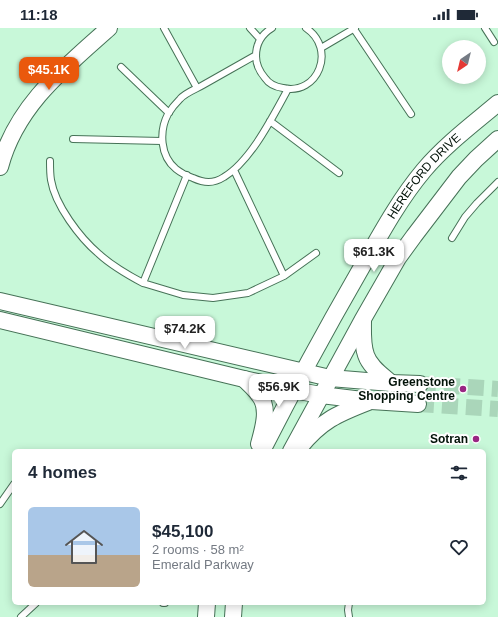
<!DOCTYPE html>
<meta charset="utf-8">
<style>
:root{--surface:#fff;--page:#f2f2f3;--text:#1f2937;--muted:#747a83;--line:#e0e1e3;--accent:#ea580c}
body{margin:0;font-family:Helvetica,sans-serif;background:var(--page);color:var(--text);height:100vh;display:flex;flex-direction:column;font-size:15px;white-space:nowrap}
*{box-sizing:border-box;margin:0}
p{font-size:13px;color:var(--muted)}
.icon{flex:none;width:22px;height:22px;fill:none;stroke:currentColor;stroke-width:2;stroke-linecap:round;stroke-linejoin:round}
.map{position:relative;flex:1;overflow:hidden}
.drawer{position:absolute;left:12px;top:421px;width:474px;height:156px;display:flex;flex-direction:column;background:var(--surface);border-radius:6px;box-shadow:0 2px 10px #0003}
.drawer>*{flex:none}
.needle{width:26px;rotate:215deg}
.tools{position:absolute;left:442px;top:12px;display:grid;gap:8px}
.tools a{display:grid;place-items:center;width:44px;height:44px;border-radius:50%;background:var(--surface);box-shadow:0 2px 10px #0003;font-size:20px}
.price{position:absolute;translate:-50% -34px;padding:0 9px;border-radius:8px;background:#fff;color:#222;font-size:13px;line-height:26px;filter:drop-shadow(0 1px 2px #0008)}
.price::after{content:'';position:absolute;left:50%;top:24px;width:12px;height:9px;margin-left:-6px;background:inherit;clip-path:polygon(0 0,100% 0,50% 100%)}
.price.current{background:var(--accent);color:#fff}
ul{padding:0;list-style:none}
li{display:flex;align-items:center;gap:12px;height:100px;padding:0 16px}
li+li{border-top:1px solid var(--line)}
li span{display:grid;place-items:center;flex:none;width:112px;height:80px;border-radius:6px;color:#555}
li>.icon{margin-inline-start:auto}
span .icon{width:48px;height:48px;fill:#fffc;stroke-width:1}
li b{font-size:17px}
h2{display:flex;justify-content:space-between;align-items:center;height:48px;padding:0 16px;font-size:17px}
.status{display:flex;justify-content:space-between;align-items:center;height:28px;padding:0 20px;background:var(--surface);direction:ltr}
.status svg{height:11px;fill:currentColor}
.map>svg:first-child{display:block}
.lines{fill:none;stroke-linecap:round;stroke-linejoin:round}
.tertiary-tunnel{stroke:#aad6ba;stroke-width:16;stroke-dasharray:16 8;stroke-linecap:butt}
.service-casing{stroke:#467257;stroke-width:8}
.tertiary-casing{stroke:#467257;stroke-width:18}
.service{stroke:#fff;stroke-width:6}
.tertiary{stroke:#fff;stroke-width:16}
.poi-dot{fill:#992683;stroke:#fff;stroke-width:1.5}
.labels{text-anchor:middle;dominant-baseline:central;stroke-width:4;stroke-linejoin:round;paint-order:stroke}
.street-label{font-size:12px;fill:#021208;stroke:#fff}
.poi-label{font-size:12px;font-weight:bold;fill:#021208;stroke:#fff;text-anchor:end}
</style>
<div class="status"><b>11:18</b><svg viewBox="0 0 49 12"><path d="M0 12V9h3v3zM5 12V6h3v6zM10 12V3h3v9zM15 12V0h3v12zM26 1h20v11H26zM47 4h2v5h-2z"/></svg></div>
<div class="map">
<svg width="498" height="589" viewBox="0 0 498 589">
<rect width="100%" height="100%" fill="#c8f8d9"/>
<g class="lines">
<path class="tertiary-tunnel" d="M420 356 498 361
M418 376 498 381"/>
<g class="service-casing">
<path id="service" d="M164 0 197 60
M250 0 260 11
M272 0C262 6 256 16 256 28 256 36 259 43 265 50 269 56 276 59 283 60 318 68 337 21 306 0
M485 0 494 14
M354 1 411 86
M321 20 355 0
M256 27C238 37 221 47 203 57 196 61 185 65 180 71 176 75 171 81 168 86 159 103 160 128 176 141 181 145 187 148 193 150 204 155 213 156 224 149 251 133 273 88 288 61
M121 39 169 85
M270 93 339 145
M73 111 162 113
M50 133C50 140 50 146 51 152 55 177 80 210 99 226 112 238 128 247 143 255
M234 142 284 248 316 225
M187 147 143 255 183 267 213 270 248 265 284 248
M452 210 465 189 477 175 498 154
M0 476 14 456
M163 575H165
M349 575 348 582 349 589
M21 589 36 575"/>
</g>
<g class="tertiary-casing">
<g id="tertiary">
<path d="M0 139C16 78 64 40 109 0"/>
<path d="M0 273 330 350 391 355 420 356"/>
<path d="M0 292 244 351 293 362 321 367 371 373 418 376"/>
<path d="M363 292C363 303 362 316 366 327 370 339 382 347 391 355"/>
<path d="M244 351C249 356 255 361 259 367 270 380 263 401 259 416"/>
<path d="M300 419C321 393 337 386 368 374"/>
<path id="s1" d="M262 423C293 362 325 303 359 244 379 209 398 173 424 142 445 117 473 96 498 75"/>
<path d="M291 423 363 291 398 230 414 208 459 149 476 131 498 111"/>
<path d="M206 589 207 575"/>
<path d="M233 589 234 575"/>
</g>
</g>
<use href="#service" class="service"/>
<use href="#tertiary" class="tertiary"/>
</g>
<g class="poi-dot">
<circle cx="463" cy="361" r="4"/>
<circle cx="476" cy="411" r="4"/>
</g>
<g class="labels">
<g class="street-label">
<text stroke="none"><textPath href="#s1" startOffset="320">HEREFORD DRIVE</textPath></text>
</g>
<g class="poi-label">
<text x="455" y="354">Greenstone<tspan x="455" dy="14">Shopping Centre</tspan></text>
<text x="468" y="411">Sotran</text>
</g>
</g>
</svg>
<div class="tools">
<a><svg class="needle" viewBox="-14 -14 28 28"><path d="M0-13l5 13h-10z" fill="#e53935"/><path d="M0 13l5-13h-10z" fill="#747a83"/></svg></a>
</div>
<b class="price current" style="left:49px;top:63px">$45.1K</b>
<b class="price" style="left:374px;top:245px">$61.3K</b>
<b class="price" style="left:185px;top:322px">$74.2K</b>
<b class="price" style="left:279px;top:380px">$56.9K</b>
<section class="drawer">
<h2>4 homes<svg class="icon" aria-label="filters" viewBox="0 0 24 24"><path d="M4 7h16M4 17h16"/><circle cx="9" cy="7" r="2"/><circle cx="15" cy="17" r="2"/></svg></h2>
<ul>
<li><span style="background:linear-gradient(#a9c7e8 60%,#b9a48a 0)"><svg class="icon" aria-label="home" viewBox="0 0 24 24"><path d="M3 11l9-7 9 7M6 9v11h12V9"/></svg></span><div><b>$45,100</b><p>2 rooms · 58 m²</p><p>Emerald Parkway</p></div><svg class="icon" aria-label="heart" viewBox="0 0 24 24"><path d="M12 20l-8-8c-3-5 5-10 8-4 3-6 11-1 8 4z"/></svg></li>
</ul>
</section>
</div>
